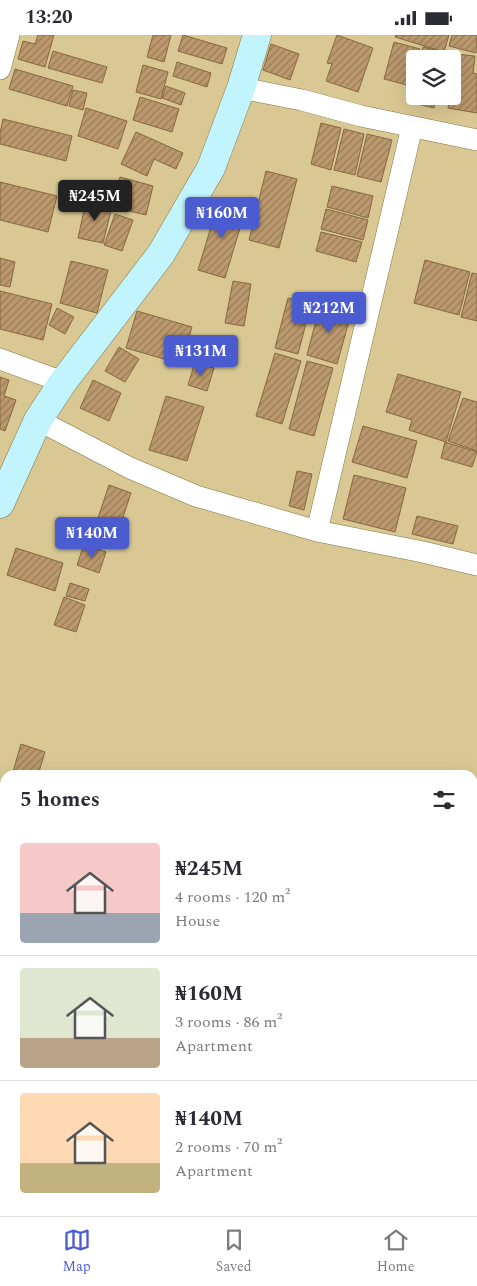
<!DOCTYPE html>
<meta charset="utf-8">
<style>
:root{--surface:#fff;--page:#f7f7f7;--text:#2b2b33;--muted:#7c7c81;--line:#e1e1e2;--accent:#4a5cd0}
body{margin:0;font-family:Spectral,serif;background:var(--page);color:var(--text);height:100vh;display:flex;flex-direction:column;font-size:19px;white-space:nowrap}
*{box-sizing:border-box;margin:0}
p{font-size:16px;color:var(--muted)}
.icon{flex:none;width:28px;height:28px;fill:none;stroke:currentColor;stroke-width:2;stroke-linecap:round;stroke-linejoin:round}
.map{position:relative;flex:1;overflow:hidden}
.drawer{position:absolute;left:0px;top:735px;width:478px;height:446px;display:flex;flex-direction:column;background:var(--surface);border-radius:15px 15px 0 0;box-shadow:0 5px 20px #0002}
.drawer>*{flex:none}
.controls{position:absolute;left:406px;top:15px;display:grid;gap:10px}
.controls a{display:grid;place-items:center;width:55px;height:55px;border-radius:5px;background:var(--surface);box-shadow:0 5px 20px #0002;font-size:25px}
.price{position:absolute;translate:-50% -42px;padding:0 11px;border-radius:5px;background:var(--accent);color:#fff;font-size:16px;line-height:32px;filter:drop-shadow(0 1px 2px #0008)}
.price::after{content:'';position:absolute;left:50%;top:30px;width:15px;height:11px;margin-left:-8px;background:inherit;clip-path:polygon(0 0,100% 0,50% 100%)}
.price.active{background:#222;color:#fff}
ul{padding:0;list-style:none}
li{display:flex;align-items:center;gap:15px;height:125px;padding:0 20px}
li+li{border-top:1px solid var(--line)}
li span{display:grid;place-items:center;flex:none;width:140px;height:100px;border-radius:5px;color:#555}
li>.icon{margin-inline-start:auto}
span .icon{width:60px;height:60px;fill:#fffc;stroke-width:1}
li b{font-size:21px}
h2{display:flex;justify-content:space-between;align-items:center;height:60px;padding:0 20px;font-size:21px}
.status{display:flex;justify-content:space-between;align-items:center;height:35px;padding:0 25px;background:var(--surface);direction:ltr}
.status svg{height:14px;fill:currentColor}
.tab-bar{display:flex;justify-content:space-around;align-items:center;height:70px;border-top:1px solid var(--line);background:var(--surface);font-size:14px;color:var(--muted)}
.tab-bar a{display:grid;justify-items:center;gap:2px}
.tab-bar .active{color:var(--accent)}
.map>svg:first-child{display:block}
.building{fill:url(#building-hatch);stroke:#87673d}
.lines{fill:none;stroke-linecap:round;stroke-linejoin:round}
.lane-casing{stroke:#847442;stroke-width:11}
.street-casing{stroke:#847442;stroke-width:22}
.secondary-casing{stroke:#847442;stroke-width:29}
.lane{stroke:#fff;stroke-width:10}
.street{stroke:#fff;stroke-width:21}
.secondary{stroke:#c2f4fd;stroke-width:28}
</style>
<div class="status"><b>13:20</b><svg viewBox="0 0 49 12"><path d="M0 12V9h3v3zM5 12V6h3v6zM10 12V3h3v9zM15 12V0h3v12zM26 1h20v11H26zM47 4h2v5h-2z"/></svg></div>
<div class="map">
<svg width="477" height="1181" viewBox="0 0 477 1181">
<defs>
<pattern id="building-hatch" width="6" height="6" patternUnits="userSpaceOnUse" patternTransform="scale(1.25)"><rect width="6" height="6" fill="#bb986d"/><path d="M-1 1l2-2M0 6l6-6M5 7l2-2" fill="none" stroke="#987c58"/></pattern>
</defs>
<rect width="100%" height="100%" fill="#d9c893"/>
<path class="building" d="M38 0H54L45 32 18 24 23 6 35 9Z
M153 0H171L164 27 147 22Z
M183 0 227 13 222 29 178 16Z
M337 0 373 13 358 57 326 46 332 29 327 28Z
M396 0H449L444 17 395 2Z
M452 0H477L476 18 449 11Z
M394 7 420 14 418 24H415V35L411 51 384 44Z
M271 9 299 19 290 45 263 35Z
M423 12 447 18 445 24H420Z
M53 16 107 32 102 48 48 33Z
M456 19 475 21 473 38 477 39V78L448 73 450 61H452V43Z
M177 27 211 38 207 52 173 41Z
M143 30 168 37 161 64 136 57Z
M15 34 73 51 67 71 9 54Z
M415 44V61H437L434 73 410 67Z
M166 51 185 58 181 70 162 63Z
M73 55 87 58 83 75 69 71Z
M140 62 179 74 172 97 133 85Z
M86 73 127 86 118 114 78 101Z
M3 84 72 101 66 126 0 109V98Z
M321 88 341 93 331 135 311 129Z
M344 94 364 99 355 140 334 135Z
M136 97 183 118 176 134 154 124 147 141 121 129Z
M367 99 392 105 381 147 357 141Z
M266 136 297 144 279 213 249 205Z
M120 142 153 151 146 180 113 172Z
M0 147 57 161 48 197 0 185Z
M332 151 373 161 368 183 327 172Z
M219 165 246 173 225 243 198 235Z
M86 166 112 172 103 208 78 203Z
M326 174 368 185 363 205 321 194Z
M115 179 133 185 122 216 104 210Z
M321 197 362 207 356 227 316 216Z
M0 223 15 227 10 252 0 250Z
M425 225 470 237 459 280 414 268Z
M71 226 108 235 97 278 60 268Z
M472 238 477 239V286L461 282Z
M233 246 251 249 244 291 225 288Z
M0 256 52 269 43 305 0 294Z
M288 263 311 269 298 319 275 313Z
M320 270 351 279 337 329 307 320Z
M57 273 74 282 65 299 49 290Z
M137 276 192 292 181 329 126 313Z
M119 312 139 324 125 347 105 336Z
M275 318 301 326 282 389 256 381Z
M307 326 333 333 314 401 289 394Z
M195 327 214 333 207 356 188 350Z
M398 339 461 357 446 407 409 395 412 385 386 377Z
M0 342 9 345 4 361 16 365 5 396 0 394Z
M93 345 121 358 109 386 80 373Z
M166 361 204 372 187 426 149 415Z
M463 363 477 367V416L448 406Z
M363 391 417 406 407 443 352 427Z
M445 407 477 417 472 432 441 423Z
M297 436 312 439 304 475 289 471Z
M354 440 406 453 395 497 343 484Z
M109 450 131 458 114 509 92 501Z
M417 481 458 491 453 509 412 499Z
M84 509 106 517 99 538 77 530Z
M16 513 63 528 55 556 7 540Z
M70 548 89 554 85 566 66 561Z
M64 562 85 570 76 597 54 590Z
M21 709 45 717 38 740H12Z
M0 865 5 866V893L0 892Z"/>
<g class="lines">
<g class="lane-casing">
<path id="lane" d="M0 1171 5 1170
M268 1176 319 1181"/>
</g>
<g class="street-casing">
<path id="street" d="M0 34 9 0
M241 53 302 65 361 81 477 105
M0 324 63 347
M38 385 130 433 196 461 317 496 423 517 477 530
M317 496 412 92
M0 1075 5 1076
M472 1168 477 1169"/>
</g>
<g class="secondary-casing">
<path id="secondary" d="M0 469 38 385 63 347 161 219 211 133 241 53 257 0"/>
</g>
<use href="#lane" class="lane"/>
<use href="#street" class="street"/>
<use href="#secondary" class="secondary"/>
</g>
</svg>
<div class="controls">
<a><svg class="icon" aria-label="layers" viewBox="0 0 24 24"><path d="M12 4l9 5-9 5-9-5zM3 14l9 5 9-5"/></svg></a>
</div>
<b class="price active" style="left:95px;top:187px">₦245M</b>
<b class="price" style="left:222px;top:204px">₦160M</b>
<b class="price" style="left:329px;top:299px">₦212M</b>
<b class="price" style="left:201px;top:342px">₦131M</b>
<b class="price" style="left:92px;top:524px">₦140M</b>
<section class="drawer">
<h2>5 homes<svg class="icon" aria-label="filters" viewBox="0 0 24 24"><path d="M4 7h16M4 17h16"/><circle cx="9" cy="7" r="2"/><circle cx="15" cy="17" r="2"/></svg></h2>
<ul>
<li><span style="background:linear-gradient(#f6c9c9 70%,#9aa5b1 0)"><svg class="icon" aria-label="home" viewBox="0 0 24 24"><path d="M3 11l9-7 9 7M6 9v11h12V9"/></svg></span><div><b>₦245M</b><p>4 rooms · 120 m²</p><p>House</p></div></li>
<li><span style="background:linear-gradient(#dfe7d0 70%,#b9a48a 0)"><svg class="icon" aria-label="home" viewBox="0 0 24 24"><path d="M3 11l9-7 9 7M6 9v11h12V9"/></svg></span><div><b>₦160M</b><p>3 rooms · 86 m²</p><p>Apartment</p></div></li>
<li><span style="background:linear-gradient(#ffd9b3 70%,#c2b280 0)"><svg class="icon" aria-label="home" viewBox="0 0 24 24"><path d="M3 11l9-7 9 7M6 9v11h12V9"/></svg></span><div><b>₦140M</b><p>2 rooms · 70 m²</p><p>Apartment</p></div></li>
</ul>
</section>
</div>
<nav class="tab-bar">
<a class="active"><svg class="icon" aria-label="map" viewBox="0 0 24 24"><path d="M3 6l6-2 6 2 6-2v14l-6 2-6-2-6 2zM9 4v14M15 6v14"/></svg>Map</a>
<a><svg class="icon" aria-label="saved" viewBox="0 0 24 24"><path d="M7 4h10v16l-5-4-5 4z"/></svg>Saved</a>
<a><svg class="icon" aria-label="home" viewBox="0 0 24 24"><path d="M3 11l9-7 9 7M6 9v11h12V9"/></svg>Home</a>
</nav>
